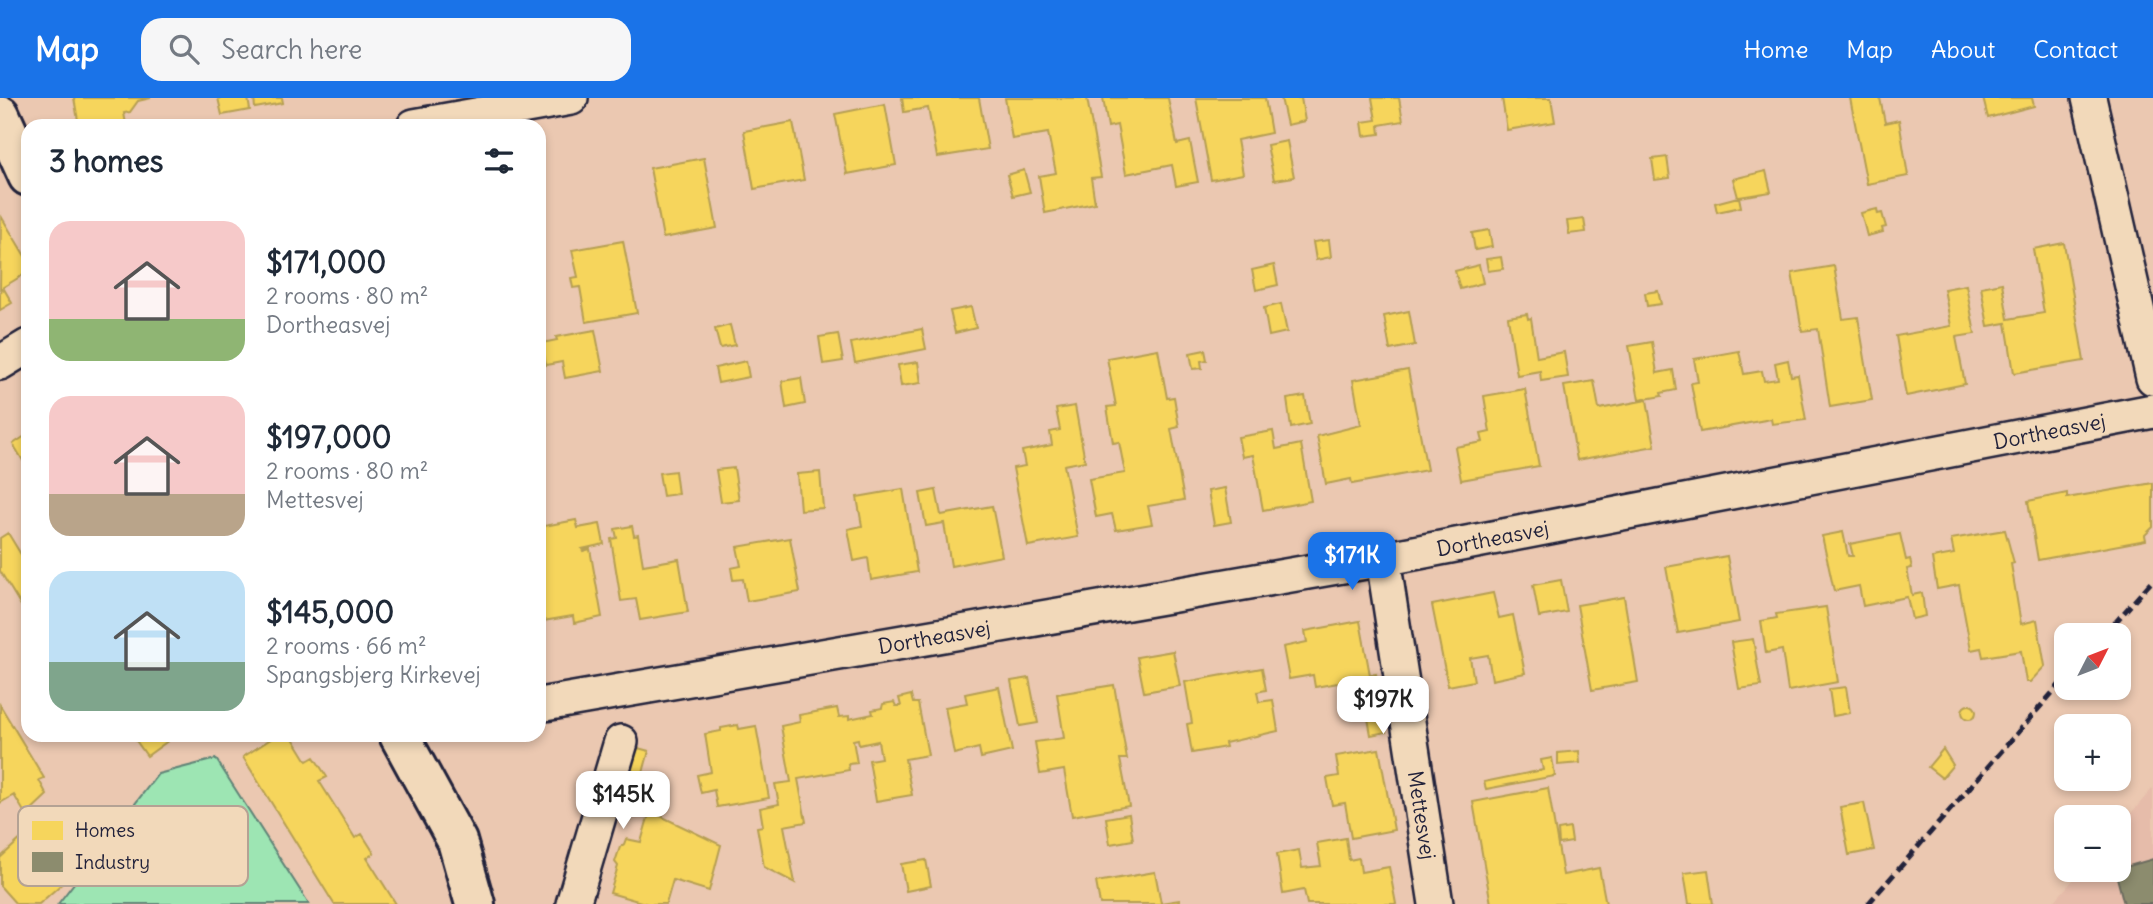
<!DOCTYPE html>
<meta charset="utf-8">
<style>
:root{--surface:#fff;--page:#f6f6f7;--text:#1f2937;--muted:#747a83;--accent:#1a73e8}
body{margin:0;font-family:Delius,sans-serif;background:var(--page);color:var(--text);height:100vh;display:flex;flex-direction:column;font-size:26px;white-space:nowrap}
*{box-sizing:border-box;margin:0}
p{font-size:23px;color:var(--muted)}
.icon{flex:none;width:38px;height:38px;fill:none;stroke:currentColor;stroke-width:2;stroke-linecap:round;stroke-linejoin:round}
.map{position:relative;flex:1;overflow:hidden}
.drawer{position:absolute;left:21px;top:21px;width:525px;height:623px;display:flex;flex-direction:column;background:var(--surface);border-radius:21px;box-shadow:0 4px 10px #0003}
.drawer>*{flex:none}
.needle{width:46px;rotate:48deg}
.controls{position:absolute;left:2054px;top:525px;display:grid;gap:14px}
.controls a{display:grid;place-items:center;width:77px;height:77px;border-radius:14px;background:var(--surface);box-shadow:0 4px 10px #0003;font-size:35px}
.price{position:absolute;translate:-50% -60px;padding:0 16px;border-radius:14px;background:#fff;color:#222;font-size:23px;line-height:46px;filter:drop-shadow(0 2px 4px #0008)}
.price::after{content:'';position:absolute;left:50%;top:42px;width:21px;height:16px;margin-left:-10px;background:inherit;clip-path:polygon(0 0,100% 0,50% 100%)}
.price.current{background:var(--accent);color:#fff}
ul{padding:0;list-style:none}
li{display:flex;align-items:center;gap:21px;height:175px;padding:0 28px}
li span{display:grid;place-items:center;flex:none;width:196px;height:140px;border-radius:21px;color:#555}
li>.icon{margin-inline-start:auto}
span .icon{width:84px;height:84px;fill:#fffc;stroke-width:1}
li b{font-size:30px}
h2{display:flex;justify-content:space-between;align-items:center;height:84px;padding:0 28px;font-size:30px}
header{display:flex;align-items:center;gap:42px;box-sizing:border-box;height:98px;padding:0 35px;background:var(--accent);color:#fff}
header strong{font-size:33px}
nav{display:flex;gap:38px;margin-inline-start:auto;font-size:24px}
.search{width:490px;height:63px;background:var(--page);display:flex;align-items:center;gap:18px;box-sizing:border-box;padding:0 24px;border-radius:21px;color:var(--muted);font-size:26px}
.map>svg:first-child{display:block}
.built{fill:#e6bcaa}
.green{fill:#9de5b3;stroke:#608477;stroke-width:2}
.homes{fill:#f6d55c;stroke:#b69f52;stroke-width:2}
.industry{fill:#8c8c6e;stroke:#6c6c5f;stroke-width:2}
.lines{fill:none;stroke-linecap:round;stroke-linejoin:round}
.street-casing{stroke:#22223b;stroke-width:38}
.secondary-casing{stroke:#22223b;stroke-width:44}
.street{stroke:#f2d9ba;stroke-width:33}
.secondary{stroke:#f2d9ba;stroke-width:38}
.rail{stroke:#22223b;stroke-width:5;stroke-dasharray:10 5;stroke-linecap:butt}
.labels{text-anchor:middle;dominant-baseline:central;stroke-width:7;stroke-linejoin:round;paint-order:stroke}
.street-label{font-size:21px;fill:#22223b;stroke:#f2d9ba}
.key{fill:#f2d9ba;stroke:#b4a294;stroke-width:2}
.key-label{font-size:19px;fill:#22223b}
</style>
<header>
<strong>Map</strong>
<div class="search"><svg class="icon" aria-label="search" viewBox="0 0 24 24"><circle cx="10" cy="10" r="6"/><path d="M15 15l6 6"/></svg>Search here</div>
<nav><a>Home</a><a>Map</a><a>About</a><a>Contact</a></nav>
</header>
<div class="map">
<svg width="2153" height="806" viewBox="0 0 2153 806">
<rect width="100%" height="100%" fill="#ebc8b1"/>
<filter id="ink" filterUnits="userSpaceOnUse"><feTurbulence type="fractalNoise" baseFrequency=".0143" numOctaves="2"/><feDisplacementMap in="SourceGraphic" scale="14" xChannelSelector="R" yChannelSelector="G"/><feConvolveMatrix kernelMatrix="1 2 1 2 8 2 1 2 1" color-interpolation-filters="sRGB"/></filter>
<g filter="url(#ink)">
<path class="built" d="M2153 690V806H2052L2082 772H2119V729Z"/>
<path class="green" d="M216 661 309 806H58L158 676Z"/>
<path class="homes" d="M74 0H151L138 3 130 14 124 15 126 26 113 28H79Z
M218 0H248L250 12 222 17Z
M254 0H282L283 5 255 10Z
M902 0H979L988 51 937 59 928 10 904 14Z
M1005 0H1087L1101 79 1091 80 1095 105 1045 115 1039 78 1056 75 1048 35 1012 41Z
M1103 0H1168L1177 46 1190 43 1198 84 1176 88 1172 67 1126 76 1117 27 1108 29Z
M1196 0H1265L1271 35 1237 42 1243 76 1211 82Z
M1281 0H1301L1305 23 1287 27Z
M1372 0H1399L1403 23 1379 27 1380 36 1364 38 1362 24 1376 22Z
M1502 0H1551L1555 24 1507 32Z
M1850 0H1880L1885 25 1899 22 1908 78 1867 86Z
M1983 0H2032L2034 8 1988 20Z
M885 6 896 67 847 76 835 16Z
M793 24 804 82 754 91 744 33Z
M1287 43 1294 79 1274 82 1267 47Z
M1667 59 1670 80 1655 82 1652 61Z
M704 60 717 130 663 140 650 70Z
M1024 72 1030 94 1013 98 1007 77Z
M1766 73 1771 94 1739 99 1741 109 1717 114 1715 105 1738 99 1733 81Z
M1877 111 1878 116 1882 115 1886 129 1882 130 1883 134 1867 138 1861 115Z
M1 118 28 163V174L0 191Z
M1584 121 1586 134 1569 136 1567 123Z
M1489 132 1492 149 1475 152 1472 135Z
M1329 142 1331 159 1316 162 1313 144Z
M623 143 637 215 586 224 580 189 573 190 571 180 578 179 572 152Z
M2064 145 2084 263 2014 275 2006 225 1988 228 1981 189 2002 185 2008 221 2044 215 2033 151Z
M1501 159 1503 171 1488 173 1486 161Z
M1274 167 1278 187 1256 192 1252 172Z
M1479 167 1483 185 1460 191 1455 173Z
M1834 168 1843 221 1858 219 1872 302 1830 309 1818 231 1802 233 1792 175Z
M1966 187 1975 236 1956 239 1965 286 1906 298 1896 238 1951 228 1944 191Z
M4 191 12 205 0 212V194Z
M1658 193 1661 206 1647 208 1645 195Z
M1281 206 1287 234 1269 238 1264 210Z
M971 209 976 230 955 235 950 213Z
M1409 213 1415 247 1390 252 1384 218Z
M1527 216 1528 221 1531 220 1537 259 1564 254 1568 279 1541 283 1540 273 1517 277 1508 219Z
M730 227 735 247 720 250 715 231Z
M922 231 926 251 855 265 851 245Z
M595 232 603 273 565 280 562 264 546 267 542 245 557 242 556 239Z
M838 236 843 263 823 266 819 239Z
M1652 244 1657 275 1673 272 1676 292 1661 295 1662 298 1639 302 1629 248Z
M1158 251 1167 300 1174 299 1179 329 1171 331 1184 402 1148 408 1152 426 1116 432 1112 416 1096 419 1089 381 1125 375 1119 344 1113 345 1107 309 1116 308 1107 260Z
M1205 252 1207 262 1201 263 1202 270 1193 271 1190 255Z
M1739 253 1744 276 1762 273 1764 283 1778 281 1775 265 1788 262 1791 278 1798 277 1806 322 1772 326 1771 321 1700 334 1691 285 1698 284 1694 261Z
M746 263 749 279 718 285 715 270Z
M918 264 921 285 901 288 898 267Z
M1408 272 1427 372 1352 386 1351 381 1326 386 1317 338 1361 327 1353 282Z
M801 280 805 306 786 310 782 283Z
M1594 283 1599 311 1647 302 1655 348 1577 362 1564 288Z
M1525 291 1539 368 1461 382 1455 349 1483 344 1481 336 1490 334 1484 298Z
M1305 298 1310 326 1291 330 1287 301Z
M1075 308 1085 363 1064 367 1078 439 1028 448 1013 370 1025 368 1022 353 1052 347 1050 334 1060 332 1056 311Z
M1273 333 1276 351 1301 346 1311 403 1263 412 1253 357 1242 359 1238 339Z
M28 336V371L13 346Z
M734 370 739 402 721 404 716 372Z
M675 373 678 396 663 398 659 375Z
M820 374 823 410 800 412 797 376Z
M2153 385V429L2145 437 2146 442 2038 462 2028 403 2067 395V400Z
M1225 390 1231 424 1214 427 1208 393Z
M903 391 917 474 871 482 868 460 854 463 848 431 862 428 857 399Z
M936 392 941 417 992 408 1002 458 951 468 944 425 926 428 920 395Z
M576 422 578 430 600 426 604 446 582 451 583 453 590 451 602 519 574 525 573 518 543 523 539 502V429Z
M632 428 634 438 638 437 643 467 679 461 688 514 640 522 636 501 621 503 611 441 617 440 615 431Z
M2005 432 2014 465 2011 466 2021 526 2037 522 2045 568 2030 584H2026L2021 553 1983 559 1981 550 1971 552 1959 487 1937 491 1932 460 1954 456 1951 441Z
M1843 434 1848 458H1853L1850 446 1900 436 1906 462 1910 461 1912 470 1907 471 1912 497 1922 495 1925 518 1912 521 1907 499 1863 508 1859 488 1834 493 1822 438Z
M8 435 28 468V505L22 509 0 473V440Z
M790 440 800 494 747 503 743 481 733 482 731 470 741 468 737 449Z
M1727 458 1739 524 1678 535 1666 469Z
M1561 482 1567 514 1539 519 1533 487Z
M1493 495 1499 520 1513 517 1525 575 1492 582 1488 557 1470 560 1474 583 1448 588 1432 507Z
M1624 499 1638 584 1592 592 1577 507Z
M1826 509 1838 584 1788 593 1782 552 1766 555 1761 523 1777 520 1776 516Z
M1360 523 1370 577 1376 576 1386 634 1371 637 1361 581 1315 589 1313 577 1289 581 1283 549 1307 544 1305 533Z
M1753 541 1761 588 1739 591 1731 544Z
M1173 553 1180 588 1144 594 1137 559Z
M1262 570 1266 592 1257 594 1259 604 1273 602 1278 633 1225 645 1226 649 1192 655 1187 626 1192 625 1185 584Z
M1029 580 1038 625 1020 628 1011 583Z
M1114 587 1127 661H1120L1129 708 1072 718 1064 672 1040 676 1035 644 1064 640 1057 596Z
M999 589 1012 653 981 660 979 650 954 656 945 609 967 605 965 596Z
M1846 589 1850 615 1833 618 1829 591Z
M911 597 913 605H918L928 657 905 661 912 697 876 703 869 662 881 660 878 643 859 647 858 641 853 642 857 665 848 666 849 672 798 681 806 724 784 728 795 785 764 769 757 729 763 728 760 710 779 706 775 686 791 684 781 628 800 624 799 617 837 610 839 619 849 618V621L873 616 872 612 882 610 883 606 894 604 896 608H901L899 600Z
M1962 614a7 7 0 1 1 14 0a7 7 0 1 1-14 0Z
M0 607 44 680 39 682 47 697 26 717 14 697 0 705Z
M738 627 739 631 756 628 769 700 717 709 714 692 701 695 697 677 711 674 705 636 721 633V630Z
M132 637H176L147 658Z
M277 637H291L307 663 314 659 327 679 319 683 355 740 362 736 374 755 367 760 396 806H334L243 659Z
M627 647 649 653 639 689 617 683Z
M1379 651 1394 732 1351 740 1345 705 1332 707 1327 680 1339 678 1336 658Z
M1943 651 1953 667 1942 680 1928 669Z
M1579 653 1580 665 1558 667V655Z
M1552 660 1555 678 1486 691 1484 684 1543 672 1541 662Z
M1548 690 1563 777 1599 770 1606 806H1491L1473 704Z
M1864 705 1874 752 1849 757 1840 709Z
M650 713 721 747 709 793 673 782 666 806H648L610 795 618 768 615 764 620 749 624 746 626 741 641 744Z
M1129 716 1133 742 1110 746 1106 720Z
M1570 730 1572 744 1559 746 1558 732Z
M24 738 65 783 39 806H16L0 788V760Z
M1346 740 1349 762 1359 760 1361 774 1389 769 1396 806H1307L1304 792 1283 796 1277 756 1299 752 1302 770 1321 768 1317 745Z
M926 762 931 788 906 793 901 766Z
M1708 772 1713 806H1689L1684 775Z
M1155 774 1161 805 1180 802V806H1100L1096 784Z"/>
<path class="industry" d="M2153 761V806H2124L2115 772Z"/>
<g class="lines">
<g class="street-casing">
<g id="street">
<path d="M2089 0 2153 280"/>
<path d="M414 28 571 0"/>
<path d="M0 265 28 248"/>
<path id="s1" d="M1383 461 1436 806"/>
<path id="s2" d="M539 607 1383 461 2153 313"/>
<path d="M573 806 621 644"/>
</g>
</g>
<g class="secondary-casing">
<path id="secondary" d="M0 17 28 78
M399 637 457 743 475 806"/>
</g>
<use href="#street" class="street"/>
<use href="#secondary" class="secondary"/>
<path class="rail" d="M2104 537 2153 482
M1868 806 2067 578"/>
</g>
</g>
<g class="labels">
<g class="street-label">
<text stroke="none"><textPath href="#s2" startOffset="1535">Dortheasvej</textPath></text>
<text stroke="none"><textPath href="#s2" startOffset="968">Dortheasvej</textPath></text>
<text stroke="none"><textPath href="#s2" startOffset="401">Dortheasvej</textPath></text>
<text stroke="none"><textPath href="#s1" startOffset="259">Mettesvej</textPath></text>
</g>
</g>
<rect x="18" y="708" width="230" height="80" rx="10" class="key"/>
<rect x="32" y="723" width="31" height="19" fill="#f6d55c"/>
<rect x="32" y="754" width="31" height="20" fill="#8c8c6e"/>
<g class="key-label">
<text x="75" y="739">Homes</text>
<text x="75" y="771">Industry</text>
</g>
</svg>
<div class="controls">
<a><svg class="needle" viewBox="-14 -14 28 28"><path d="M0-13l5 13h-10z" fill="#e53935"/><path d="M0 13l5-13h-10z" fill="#747a83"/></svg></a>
<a>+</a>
<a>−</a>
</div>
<b class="price current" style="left:1352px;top:494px">$171K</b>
<b class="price" style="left:1383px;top:638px">$197K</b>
<b class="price" style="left:623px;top:733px">$145K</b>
<section class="drawer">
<h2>3 homes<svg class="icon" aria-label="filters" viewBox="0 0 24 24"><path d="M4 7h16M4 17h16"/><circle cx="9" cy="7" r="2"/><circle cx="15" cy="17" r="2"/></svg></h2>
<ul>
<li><span style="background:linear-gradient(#f6c9c9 70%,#8fb573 0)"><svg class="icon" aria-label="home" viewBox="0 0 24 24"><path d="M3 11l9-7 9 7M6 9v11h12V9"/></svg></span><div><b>$171,000</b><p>2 rooms · 80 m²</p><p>Dortheasvej</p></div></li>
<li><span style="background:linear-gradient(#f6c9c9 70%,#b9a48a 0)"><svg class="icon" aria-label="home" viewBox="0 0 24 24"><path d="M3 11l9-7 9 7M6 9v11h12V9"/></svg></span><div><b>$197,000</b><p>2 rooms · 80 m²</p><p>Mettesvej</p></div></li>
<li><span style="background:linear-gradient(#bfe0f5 65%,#7fa58c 0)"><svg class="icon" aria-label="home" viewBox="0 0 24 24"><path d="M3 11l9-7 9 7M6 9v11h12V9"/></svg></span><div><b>$145,000</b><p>2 rooms · 66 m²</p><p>Spangsbjerg Kirkevej</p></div></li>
</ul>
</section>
</div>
